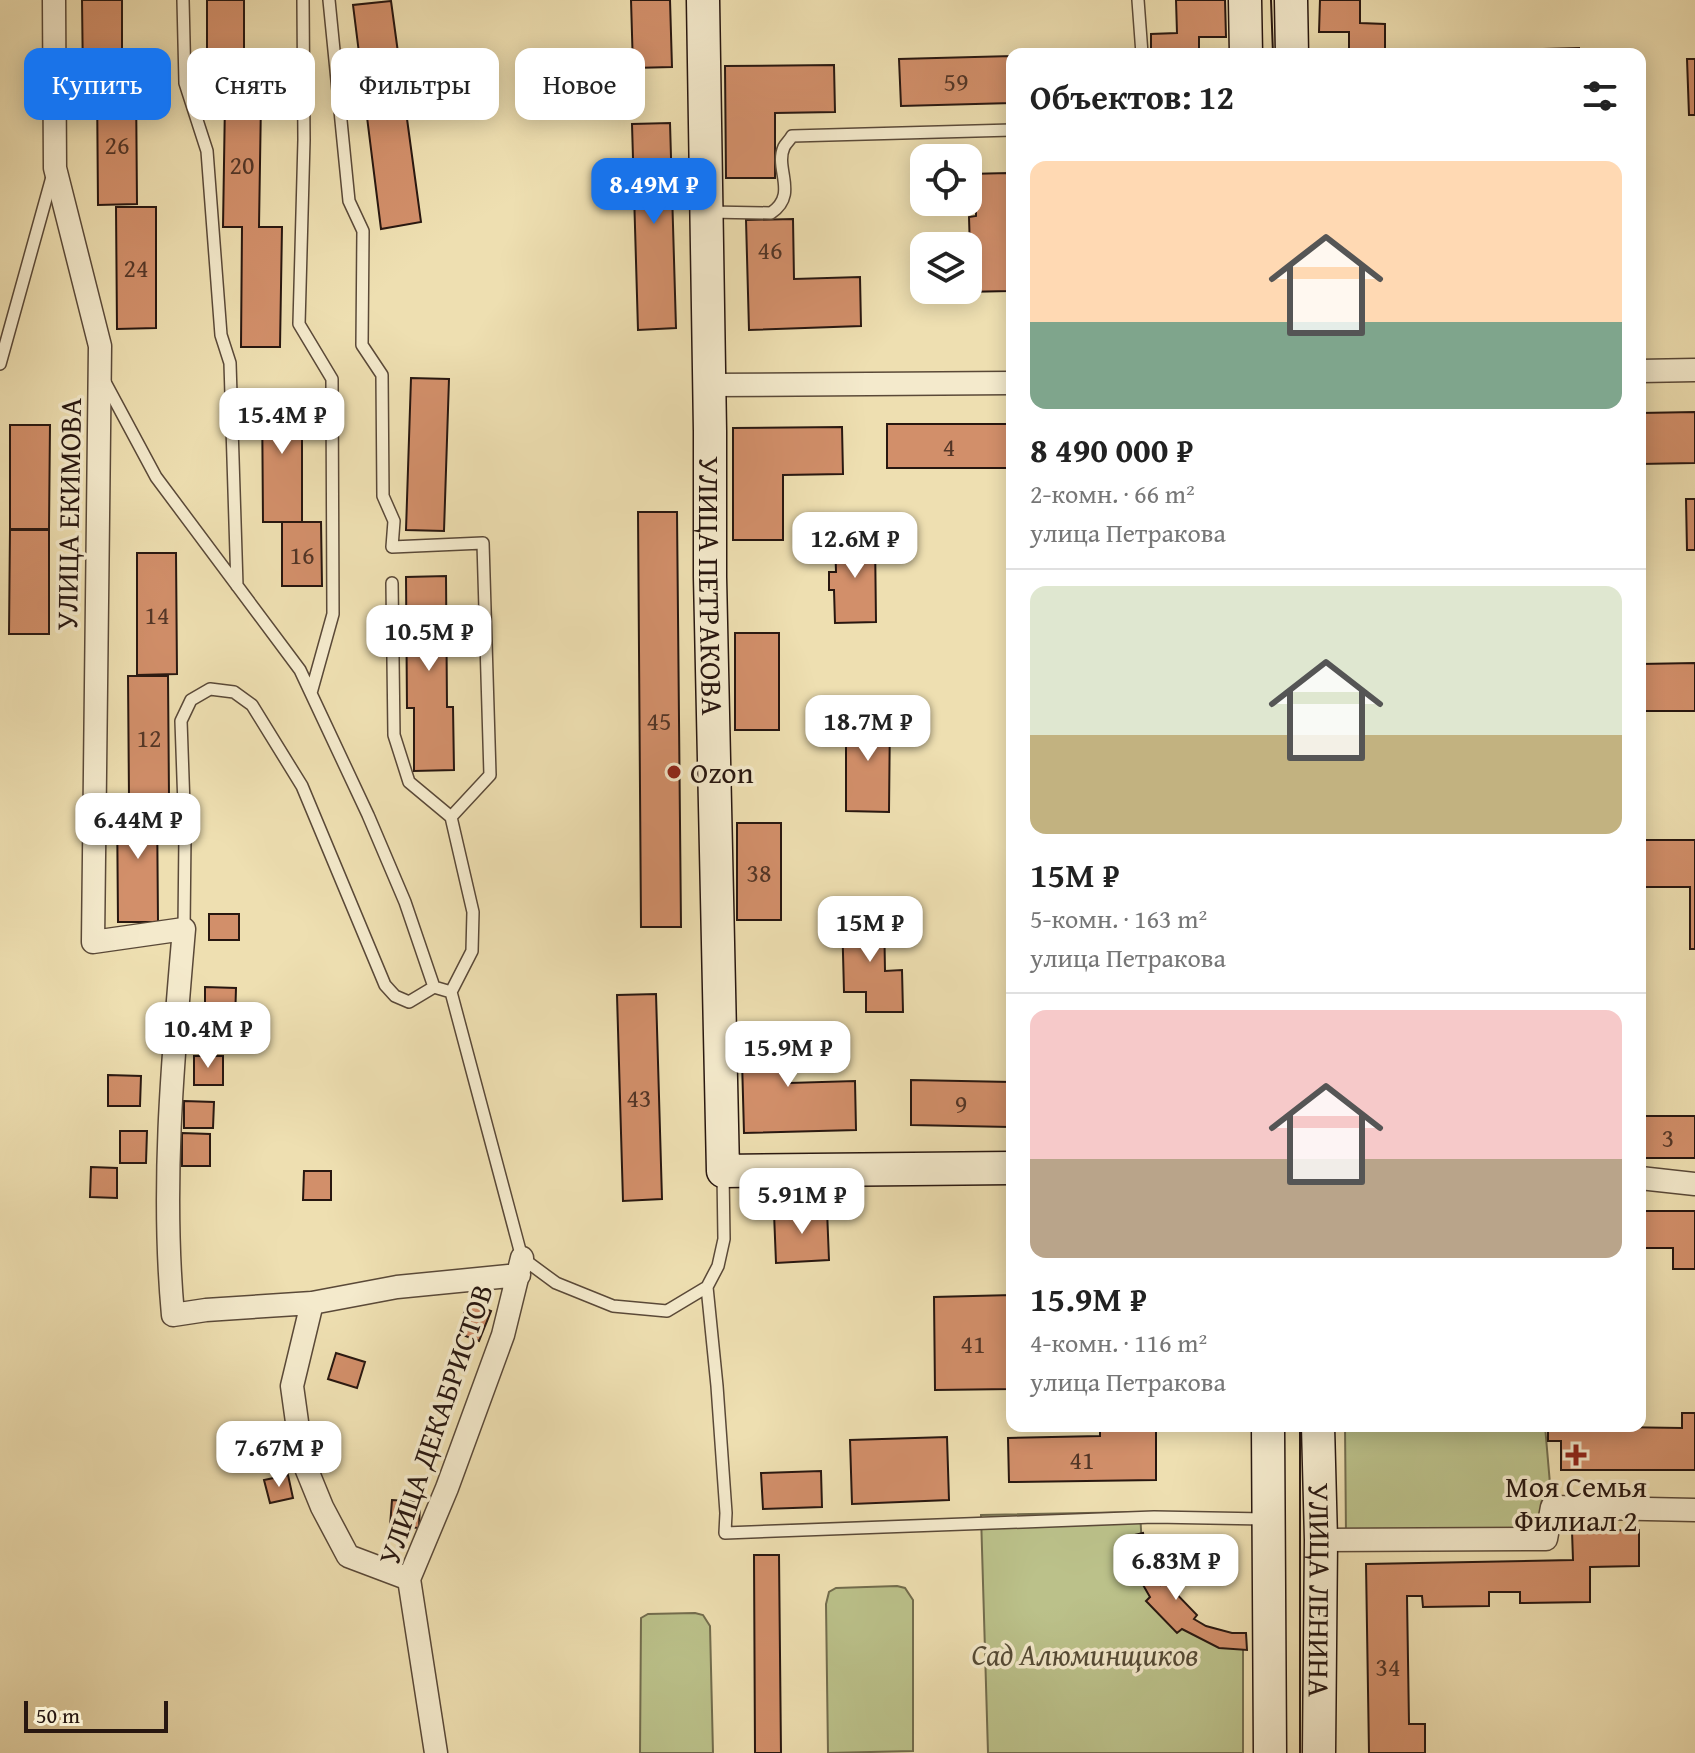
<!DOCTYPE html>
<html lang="ru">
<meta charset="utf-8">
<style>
:root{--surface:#fff;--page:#f2f2f2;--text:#222;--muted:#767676;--line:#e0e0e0;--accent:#1a73e8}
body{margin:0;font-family:"Gentium Book Plus",serif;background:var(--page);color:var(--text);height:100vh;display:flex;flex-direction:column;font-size:30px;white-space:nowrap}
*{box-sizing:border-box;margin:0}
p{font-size:26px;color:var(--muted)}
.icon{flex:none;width:44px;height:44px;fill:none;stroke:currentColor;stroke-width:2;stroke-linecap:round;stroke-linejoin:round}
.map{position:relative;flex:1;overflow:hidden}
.panel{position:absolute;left:1006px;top:48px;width:640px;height:1384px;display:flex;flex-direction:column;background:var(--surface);border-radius:16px;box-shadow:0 4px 20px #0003}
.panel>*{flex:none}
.hud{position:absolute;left:24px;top:48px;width:760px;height:72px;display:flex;gap:16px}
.controls{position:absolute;left:910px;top:144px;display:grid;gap:16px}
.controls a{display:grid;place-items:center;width:72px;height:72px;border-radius:16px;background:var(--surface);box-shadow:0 4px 20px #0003;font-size:40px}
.scale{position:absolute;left:24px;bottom:20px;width:144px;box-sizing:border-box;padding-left:8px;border:4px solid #281710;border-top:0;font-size:22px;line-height:28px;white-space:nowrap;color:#281710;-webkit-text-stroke:6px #f4eacc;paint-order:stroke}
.price{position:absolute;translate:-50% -68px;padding:0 18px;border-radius:16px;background:#fff;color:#222;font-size:26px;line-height:52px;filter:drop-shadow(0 2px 4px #0008)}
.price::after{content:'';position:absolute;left:50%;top:48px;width:24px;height:18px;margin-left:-12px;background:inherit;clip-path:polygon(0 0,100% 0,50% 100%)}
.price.on{background:var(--accent);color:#fff}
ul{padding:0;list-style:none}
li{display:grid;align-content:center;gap:16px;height:424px;padding:0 24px}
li+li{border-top:2px solid var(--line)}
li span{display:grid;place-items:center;height:248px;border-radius:16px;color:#555}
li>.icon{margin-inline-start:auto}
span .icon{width:144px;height:144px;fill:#fffc;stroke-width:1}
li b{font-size:34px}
h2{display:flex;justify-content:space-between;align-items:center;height:96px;padding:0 24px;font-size:34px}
.tag{padding:0 28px;border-radius:16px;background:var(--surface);box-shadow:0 4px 20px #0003;font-size:28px;line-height:72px}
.tag.on{background:var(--accent);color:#fff}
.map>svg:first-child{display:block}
.green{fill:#bbc18a;stroke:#726c4d;stroke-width:2}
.building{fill:#d28f6a;stroke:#281710;stroke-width:2}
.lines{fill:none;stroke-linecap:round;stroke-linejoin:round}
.lane-casing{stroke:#5a4938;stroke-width:14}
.street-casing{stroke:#5a4938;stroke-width:25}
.secondary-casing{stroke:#281710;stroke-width:35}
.lane{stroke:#f4eacc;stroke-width:11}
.street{stroke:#f4eacc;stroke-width:22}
.secondary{stroke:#f4eacc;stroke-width:32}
.tram{stroke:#281710;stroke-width:2}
.poi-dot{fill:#8f2418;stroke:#f4eacc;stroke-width:3}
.labels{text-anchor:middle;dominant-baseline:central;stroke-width:7;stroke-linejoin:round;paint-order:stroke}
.number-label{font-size:26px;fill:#523526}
.street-label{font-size:30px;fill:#281710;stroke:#f4eacc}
.poi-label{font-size:30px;fill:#281710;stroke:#f4eacc;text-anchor:start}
.park-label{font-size:30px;font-style:italic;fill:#544a35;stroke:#f4eacc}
</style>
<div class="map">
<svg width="1695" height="1753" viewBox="0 0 1695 1753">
<rect width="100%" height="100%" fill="#eedfb1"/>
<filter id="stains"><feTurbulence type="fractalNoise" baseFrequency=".0025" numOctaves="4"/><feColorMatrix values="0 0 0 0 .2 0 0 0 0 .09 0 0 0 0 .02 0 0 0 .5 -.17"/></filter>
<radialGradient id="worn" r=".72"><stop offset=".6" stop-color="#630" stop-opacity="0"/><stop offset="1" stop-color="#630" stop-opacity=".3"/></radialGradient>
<path class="green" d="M1345 1426H1545L1552 1507 1546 1539 1346 1535Z
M1140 1512 1143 1564 1186 1624 1243 1644V1753H988L981 1515Z
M897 1586 905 1588 913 1600V1751L828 1753 826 1604 829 1592 836 1588Z
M695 1613 703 1615 710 1626 713 1753H640L641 1618 648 1614Z"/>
<path class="building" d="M82 0H122V80L83 81Z
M207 0H244V96H207Z
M631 0H670L672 67 633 68Z
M1176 0H1225L1226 37H1199V54H1151V34L1177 33Z
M1320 0H1360V23L1385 24V54H1349V32H1319Z
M391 1 421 222 381 229 353 5Z
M1579 48V54H1440V52Z
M1012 56V103L901 106 899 59Z
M1687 59H1695V115H1689Z
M834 65 835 112 775 113V178H726L725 66Z
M97 83H136L137 204 98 205Z
M225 101H261L259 227H282L280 347H241L242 227H223Z
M670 123 676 328 638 330 632 124Z
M1008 173 1010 291 963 292 968 290V265H976V250H970L969 217 976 216V201H968V174Z
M116 207H156V328L117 329Z
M793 219 794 279 860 277 861 326 749 330 746 220Z
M411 378 449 379 444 531 406 530Z
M302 390V522H263L262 391Z
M1695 412V463L1640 464V413Z
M887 424H1012V468H887Z
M10 425H50L49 529H10Z
M842 427 843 474 783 475V540H733V428Z
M1686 499H1695V550H1687Z
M638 512H677L681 927H641Z
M282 522H321L322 586H282Z
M10 530H49V634H9Z
M875 537 876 622 835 623 834 590H829V572H836L835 538Z
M137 553H176L177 674 137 675Z
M446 576 447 707H453L454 770 414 771V708H407L406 577Z
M735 633H779V730H735Z
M1695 663V711H1640V664Z
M128 676H168L169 798H129Z
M890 714 889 812 846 811V715Z
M157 800 158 922H118L117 801Z
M737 823H781V920H737Z
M1640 840H1695V949H1690V887H1640Z
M209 914H239V940H209Z
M884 914 885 971 902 970 903 1012H866V992H844L842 915Z
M205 987 236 988 235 1022H205Z
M656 994 662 1199 623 1201 617 995Z
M788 1023 789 1083 855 1081 856 1130 744 1133 741 1024Z
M194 1056H223V1085H194Z
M108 1075 141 1076 140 1106H108Z
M911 1080 1011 1082 1010 1127 911 1125Z
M184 1101 214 1102 213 1128H184Z
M1640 1116H1695V1158H1640Z
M120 1131H147L146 1163H120Z
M182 1133 210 1134V1166H182Z
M91 1167 117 1168V1198L90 1197Z
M304 1171H331V1200H303Z
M1007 1206H1012V1247H1007Z
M827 1210 829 1260 776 1263 774 1213Z
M1640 1211H1695V1269H1673V1248H1640Z
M1012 1295V1389L935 1390 934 1297Z
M468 1302 491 1311 479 1341 457 1333Z
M336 1353 365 1362 357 1388 328 1379Z
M1682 1413H1695V1470H1561V1441H1548V1426L1682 1428Z
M1100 1426H1156V1480L1009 1482 1008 1438 1100 1436Z
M947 1437 949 1500 852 1504 850 1440Z
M821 1471 822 1507 763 1509 761 1473Z
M288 1475 293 1498 270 1503 264 1480Z
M392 1500 420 1502 419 1528 390 1526Z
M1639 1530V1566L1590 1567V1602L1520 1603V1592H1489V1606L1423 1607 1422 1596H1407L1409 1724H1425V1753H1369L1366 1564 1573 1560 1572 1531Z
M1143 1533 1148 1560 1161 1585 1165 1582 1197 1615 1194 1619 1206 1626 1232 1633H1246L1247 1650 1219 1648 1182 1629 1177 1633 1146 1601 1150 1597 1131 1564 1126 1537Z
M754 1555H779L781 1753H755Z"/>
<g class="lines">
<g class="lane-casing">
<path id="lane" d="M183 0 185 83 207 151 221 335 230 363 237 586
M303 0 304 140 299 324 332 379 333 614 311 693
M329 0 349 201 363 231 362 345 382 375 383 496 394 521 392 547 483 543 490 775 451 817 409 782 394 735 392 583
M1138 0 1142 54
M708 212 771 213C799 194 774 169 784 147 786 143 790 140 792 136L1012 130
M0 364 52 177
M105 382 156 477 300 670 368 815 405 902 434 987 451 992
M451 817 473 912 472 951 451 992 522 1258 556 1283 613 1306 667 1311 707 1287 718 1266 724 1239 723 1173
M184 929 185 835 181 721 191 700 210 689 234 692 252 705 302 786 385 985 395 996 409 1002 434 987
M707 1287 717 1386 726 1513 725 1533 1154 1517 1265 1519"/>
</g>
<g class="street-casing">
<path id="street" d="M54 0 55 168 100 346 93 942 184 929C173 1057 161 1186 173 1315L206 1310 312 1303 397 1287 519 1275
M1640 371 1695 370
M709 385 1012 383
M1640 1178 1695 1184
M312 1303 292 1386 302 1458 322 1507 348 1556 409 1579
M1321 1540 1546 1539 1552 1507 1695 1510
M436 1753 409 1579 447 1488 503 1335 522 1258"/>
</g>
<g class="secondary-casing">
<g id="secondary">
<path id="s1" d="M703 0 710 431V577L723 1171 1012 1168"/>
<path d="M1245 0 1246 54"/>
<path d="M1291 0 1292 54"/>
<path d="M1268 1426 1270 1753"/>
<path id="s2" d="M1318 1426 1321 1540 1319 1753"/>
</g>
</g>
<use href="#lane" class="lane"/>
<use href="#street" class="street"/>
<use href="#secondary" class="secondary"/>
<path class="tram" d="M1271 0 1273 54
M1300 1426V1753"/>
</g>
<g class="poi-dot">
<circle cx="674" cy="772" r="8"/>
<path d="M1572 1443h8v8h8v8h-8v8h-8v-8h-8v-8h8z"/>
</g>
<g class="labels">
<g class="number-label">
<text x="956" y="81">59</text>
<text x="117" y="144">26</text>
<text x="242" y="164">20</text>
<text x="770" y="249">46</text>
<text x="136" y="267">24</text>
<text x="949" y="446">4</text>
<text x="302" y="554">16</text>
<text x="157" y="614">14</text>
<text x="659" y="720">45</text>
<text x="149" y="737">12</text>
<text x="759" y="872">38</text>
<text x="639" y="1097">43</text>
<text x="961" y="1103">9</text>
<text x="1668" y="1137">3</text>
<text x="973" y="1343">41</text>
<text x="1082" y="1459">41</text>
<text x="1388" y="1666">34</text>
</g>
<g class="street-label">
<text transform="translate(68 514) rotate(-89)">УЛИЦА ЕКИМОВА</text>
<text stroke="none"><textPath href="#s1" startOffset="586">УЛИЦА ПЕТРАКОВА</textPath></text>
<text transform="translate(435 1424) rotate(-71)">УЛИЦА ДЕКАБРИСТОВ</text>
<text stroke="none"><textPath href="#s2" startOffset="164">УЛИЦА ЛЕНИНА</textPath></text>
</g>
<g class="poi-label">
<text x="690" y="772">Ozon</text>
<text x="1576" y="1486" text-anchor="middle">Моя Семья<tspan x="1576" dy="34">Филиал 2</tspan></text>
</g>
<g class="park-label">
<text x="1085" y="1654">Сад Алюминщиков</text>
</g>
</g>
<rect width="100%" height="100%" filter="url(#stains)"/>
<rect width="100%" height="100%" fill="url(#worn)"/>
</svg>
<div class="controls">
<a><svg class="icon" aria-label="locate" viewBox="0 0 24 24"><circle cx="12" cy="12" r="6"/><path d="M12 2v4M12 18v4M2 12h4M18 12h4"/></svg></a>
<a><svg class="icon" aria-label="layers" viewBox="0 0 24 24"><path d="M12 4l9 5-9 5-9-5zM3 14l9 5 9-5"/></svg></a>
</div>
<div class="scale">50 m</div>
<b class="price on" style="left:654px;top:226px">8.49M ₽</b>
<b class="price" style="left:282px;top:456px">15.4M ₽</b>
<b class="price" style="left:855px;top:580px">12.6M ₽</b>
<b class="price" style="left:429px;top:673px">10.5M ₽</b>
<b class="price" style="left:868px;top:763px">18.7M ₽</b>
<b class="price" style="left:138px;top:861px">6.44M ₽</b>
<b class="price" style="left:870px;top:964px">15M ₽</b>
<b class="price" style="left:208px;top:1070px">10.4M ₽</b>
<b class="price" style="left:788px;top:1089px">15.9M ₽</b>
<b class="price" style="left:802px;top:1236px">5.91M ₽</b>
<b class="price" style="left:279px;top:1489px">7.67M ₽</b>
<b class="price" style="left:1176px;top:1602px">6.83M ₽</b>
<div class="hud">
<a class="tag on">Купить</a>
<a class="tag">Снять</a>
<a class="tag">Фильтры</a>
<a class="tag">Новое</a>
</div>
<section class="panel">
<h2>Объектов: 12<svg class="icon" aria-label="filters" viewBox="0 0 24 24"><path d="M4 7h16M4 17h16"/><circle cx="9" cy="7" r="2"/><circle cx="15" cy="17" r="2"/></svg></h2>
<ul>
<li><span style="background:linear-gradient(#ffd9b3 65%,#7fa58c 0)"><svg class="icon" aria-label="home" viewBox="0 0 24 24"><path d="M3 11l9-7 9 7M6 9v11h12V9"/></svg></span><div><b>8 490 000 ₽</b><p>2-комн. · 66 m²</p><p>улица Петракова</p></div></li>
<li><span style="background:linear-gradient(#dfe7d0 60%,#c2b280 0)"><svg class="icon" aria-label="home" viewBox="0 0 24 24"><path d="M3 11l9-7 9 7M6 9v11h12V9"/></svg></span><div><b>15M ₽</b><p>5-комн. · 163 m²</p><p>улица Петракова</p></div></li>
<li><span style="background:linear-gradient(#f6c9c9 60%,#b9a48a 0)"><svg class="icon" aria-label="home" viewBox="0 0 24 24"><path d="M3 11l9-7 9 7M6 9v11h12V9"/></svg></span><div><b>15.9M ₽</b><p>4-комн. · 116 m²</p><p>улица Петракова</p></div></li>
</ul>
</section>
</div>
